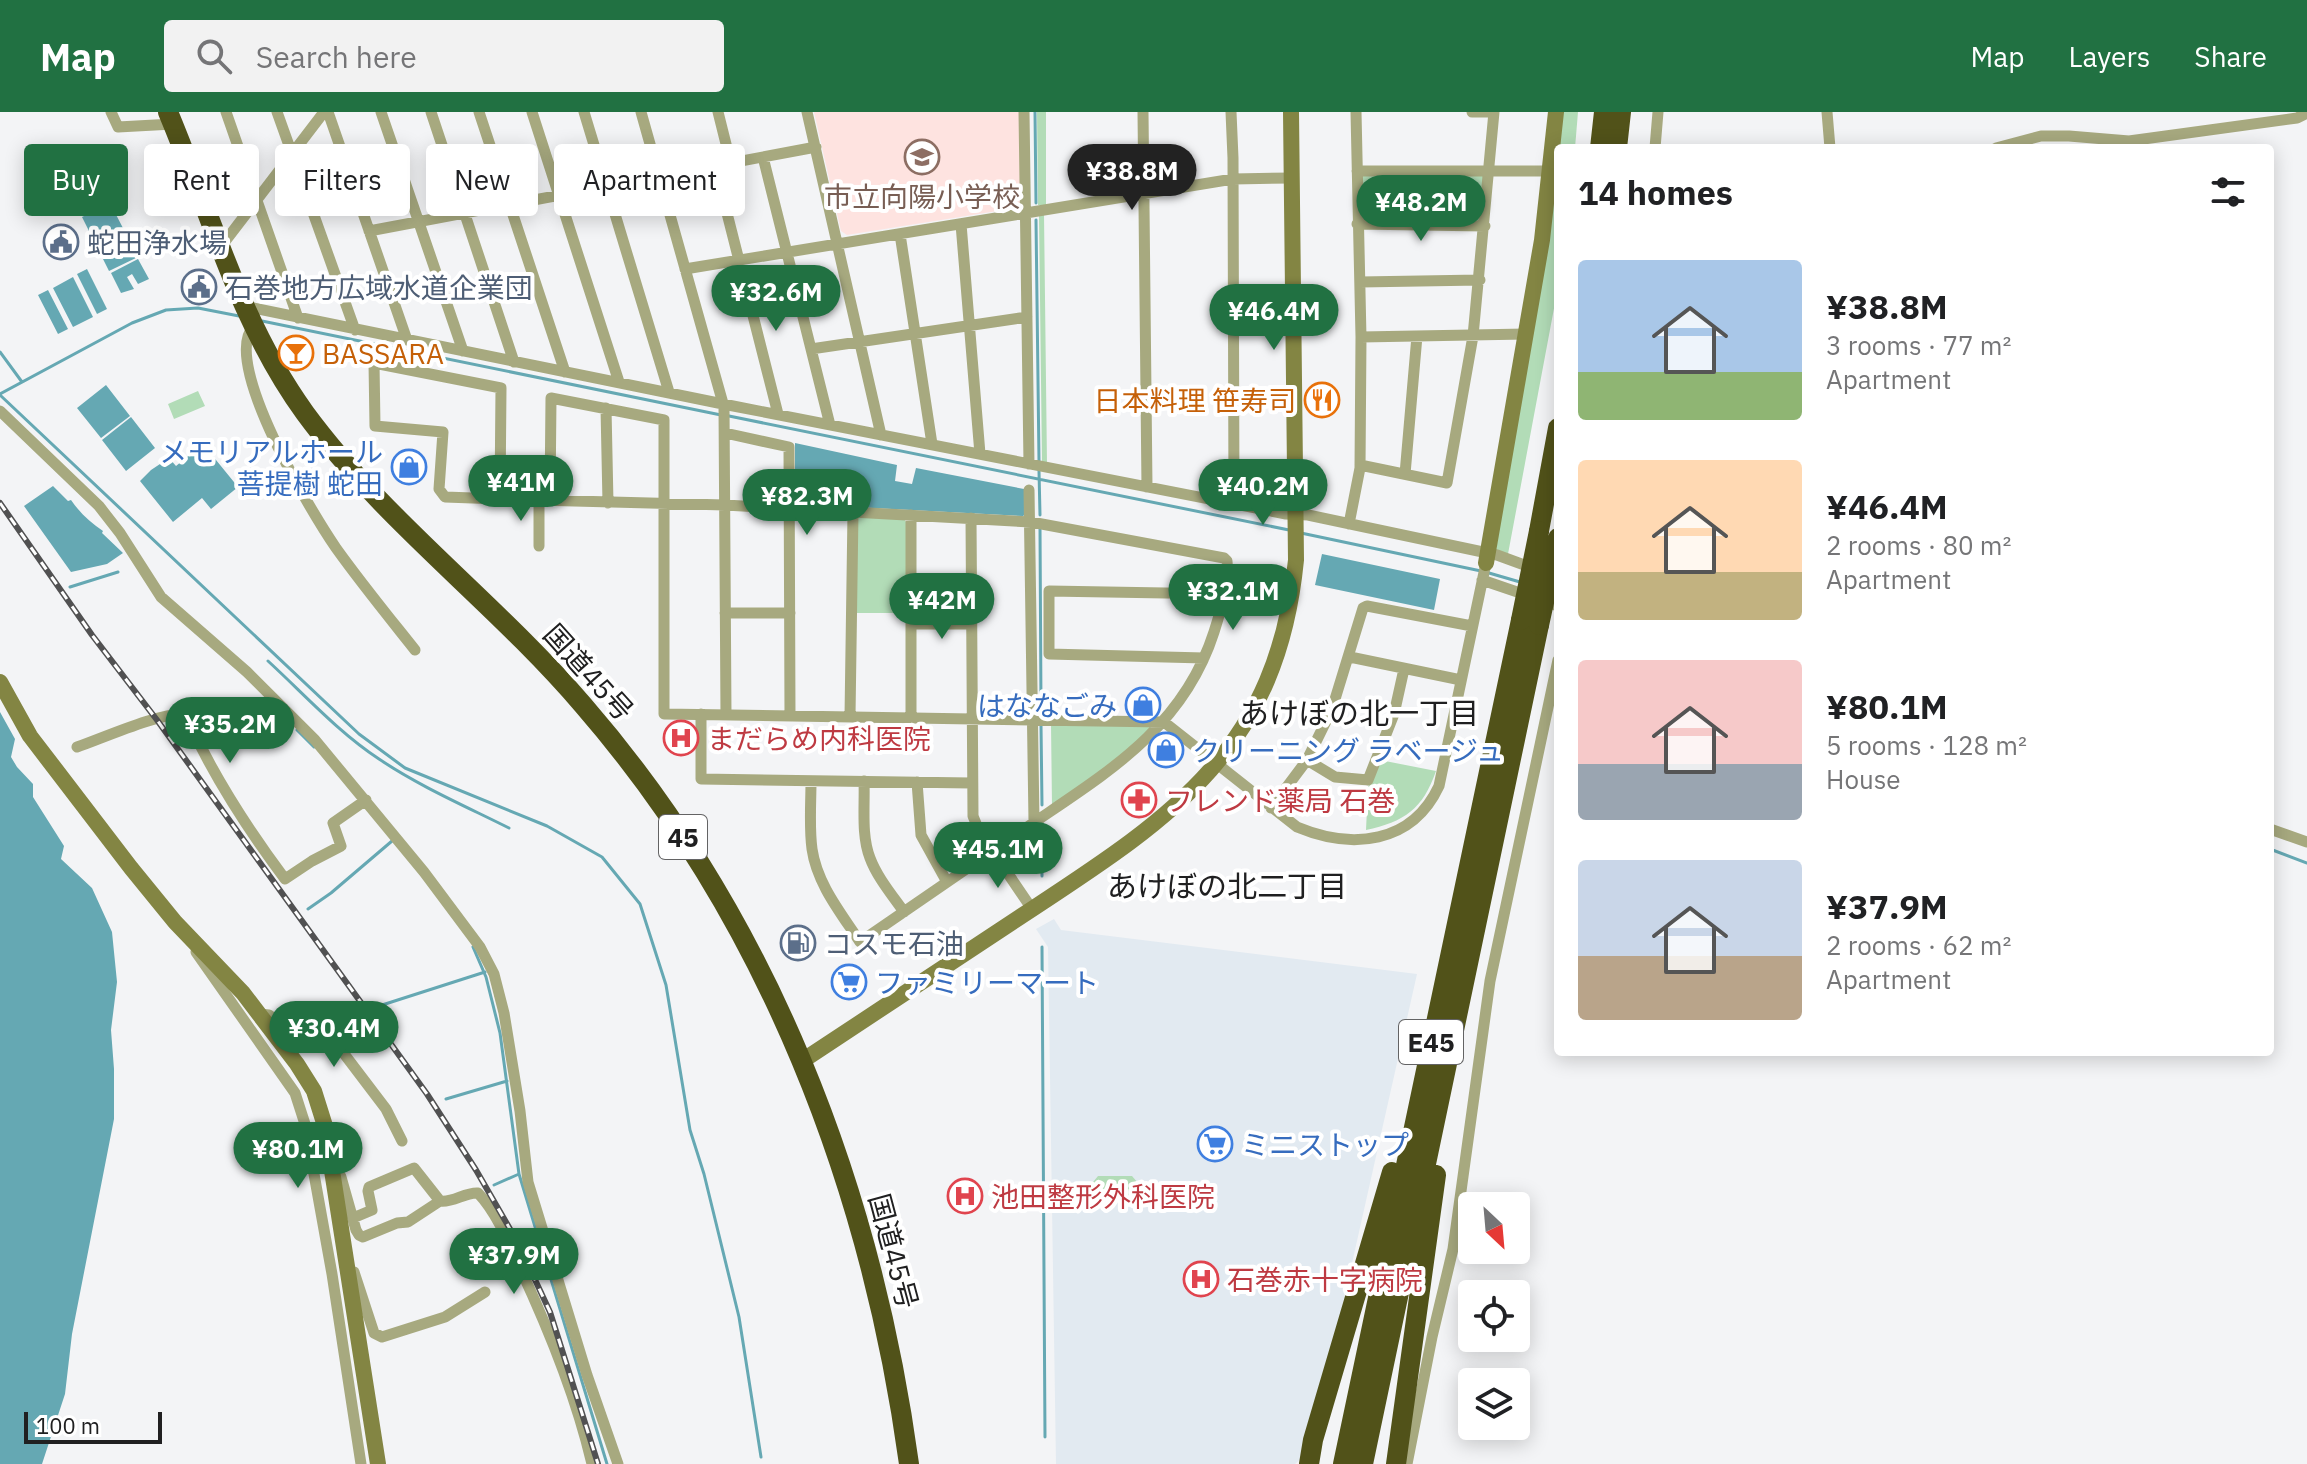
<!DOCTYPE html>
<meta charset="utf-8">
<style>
:root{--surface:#fff;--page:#f2f2f2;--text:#202124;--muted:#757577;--accent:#217142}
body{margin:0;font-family:"IBM Plex Sans","Noto Sans JP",sans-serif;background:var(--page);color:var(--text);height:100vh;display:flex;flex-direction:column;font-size:30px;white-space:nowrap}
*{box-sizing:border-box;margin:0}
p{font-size:26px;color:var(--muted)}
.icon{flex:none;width:44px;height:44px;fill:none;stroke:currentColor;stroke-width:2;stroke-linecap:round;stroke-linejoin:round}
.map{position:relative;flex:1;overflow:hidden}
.panel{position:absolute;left:1554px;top:32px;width:720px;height:912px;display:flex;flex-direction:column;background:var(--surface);border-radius:8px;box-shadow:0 4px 20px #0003}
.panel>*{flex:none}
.top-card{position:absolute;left:24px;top:32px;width:760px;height:72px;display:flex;gap:16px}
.needle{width:52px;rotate:154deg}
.buttons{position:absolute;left:1458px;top:1080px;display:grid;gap:16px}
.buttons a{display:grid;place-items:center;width:72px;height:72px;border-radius:8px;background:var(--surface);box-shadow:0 4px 20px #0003;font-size:40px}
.scale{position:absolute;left:24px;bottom:20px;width:138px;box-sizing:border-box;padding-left:8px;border:4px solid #202021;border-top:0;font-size:22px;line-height:28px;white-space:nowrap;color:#202021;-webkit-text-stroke:6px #fff;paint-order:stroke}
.price{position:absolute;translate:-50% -68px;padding:0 18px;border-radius:28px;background:var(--accent);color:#fff;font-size:26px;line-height:52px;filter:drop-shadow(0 2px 4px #0008)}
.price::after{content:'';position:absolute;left:50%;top:48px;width:24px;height:18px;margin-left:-12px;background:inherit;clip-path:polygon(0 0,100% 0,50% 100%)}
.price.on{background:#222;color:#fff}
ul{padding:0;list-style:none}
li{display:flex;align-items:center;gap:24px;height:200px;padding:0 24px}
li span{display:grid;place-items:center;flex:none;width:224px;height:160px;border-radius:8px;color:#555}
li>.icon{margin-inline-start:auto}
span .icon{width:96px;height:96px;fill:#fffc;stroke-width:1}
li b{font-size:34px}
h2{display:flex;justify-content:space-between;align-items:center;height:96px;padding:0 24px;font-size:34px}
.tag{padding:0 28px;border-radius:8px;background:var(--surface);box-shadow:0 4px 20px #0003;font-size:28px;line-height:72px}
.tag.on{background:var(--accent);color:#fff}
header{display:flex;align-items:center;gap:48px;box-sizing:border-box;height:112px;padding:0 40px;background:var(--accent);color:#fff}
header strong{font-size:38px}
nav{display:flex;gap:44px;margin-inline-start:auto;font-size:28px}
.search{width:560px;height:72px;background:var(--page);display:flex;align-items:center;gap:20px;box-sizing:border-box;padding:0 28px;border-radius:8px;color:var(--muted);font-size:30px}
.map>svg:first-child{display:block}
.built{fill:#e2eaf1}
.education{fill:#fee3e0}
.green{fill:#b2dcb7}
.water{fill:#65a8b3}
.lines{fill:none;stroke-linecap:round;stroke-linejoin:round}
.stream{stroke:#65a8b3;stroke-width:3}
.street{stroke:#a7a97f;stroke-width:11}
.secondary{stroke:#838543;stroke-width:16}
.highway{stroke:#515219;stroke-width:20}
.rail-casing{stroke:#515152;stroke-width:6}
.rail{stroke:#fff;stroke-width:3;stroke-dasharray:9;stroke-linecap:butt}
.highway-bridge{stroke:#515219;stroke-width:20}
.labels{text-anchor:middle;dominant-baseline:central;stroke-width:8;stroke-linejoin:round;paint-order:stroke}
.shield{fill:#fff;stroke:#636364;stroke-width:2}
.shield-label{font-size:26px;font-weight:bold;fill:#202021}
.education-label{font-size:28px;fill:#785e54;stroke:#fff}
.service-label{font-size:28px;fill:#4e5e75;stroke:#fff;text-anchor:start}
.food-label{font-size:28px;fill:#c56008;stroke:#fff;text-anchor:start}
.shop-label{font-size:28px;fill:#366cbe;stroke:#fff;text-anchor:start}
.street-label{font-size:28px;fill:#202021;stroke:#fff}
.health-label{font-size:28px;fill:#be3a42;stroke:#fff;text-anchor:start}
.neighbourhood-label{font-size:30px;fill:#202021;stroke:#fff}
</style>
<header>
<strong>Map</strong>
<div class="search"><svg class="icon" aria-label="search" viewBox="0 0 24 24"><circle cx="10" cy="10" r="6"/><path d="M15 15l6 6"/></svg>Search here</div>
<nav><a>Map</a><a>Layers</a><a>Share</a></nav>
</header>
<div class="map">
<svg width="2307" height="1352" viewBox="0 0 2307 1352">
<rect width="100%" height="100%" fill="#f3f4f6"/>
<path class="built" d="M1054 807 1061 818 1417 862 1328 1258 1301 1347 1295 1352H1056L1048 835 1036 817Z"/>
<path class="education" d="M814 0H1020L1021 90 1016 96 847 123 841 119Z"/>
<path class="green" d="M1037 0H1046V93H1038Z
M1560 0H1578L1575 36H1558V175L1508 442 1496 438Z
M1357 59H1490L1485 114 1357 112Z
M1044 102 1047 352 1042 350 1039 103Z
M198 279 205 294 174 307 168 292Z
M858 405 904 407 906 410 907 501H855Z
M1051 612 1150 614 1152 617 1131 637 1052 694Z
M1380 648 1436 659C1423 697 1404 710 1366 718L1368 675Z
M1098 1064H1132L1138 1071V1084L1129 1090H1098L1091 1084 1089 1075Z"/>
<path class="water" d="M110 91 138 145 109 159 82 105Z
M138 147 149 167 138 172 132 162 127 165 134 177 121 181 111 161Z
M87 157 107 197 97 202 77 162Z
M73 165 93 205 73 215 53 176Z
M48 178 68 217 58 222 38 183Z
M106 273 130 304 101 326 77 296Z
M131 305 155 336 126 359 102 328Z
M795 331 897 353 895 369 912 372 916 356 1024 377 1027 401 1023 404 798 392 795 389Z
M203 332 238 375 211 397 202 386 173 410 140 369 151 358 169 346 176 354Z
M53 374 68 389 71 388C80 401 90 410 103 419L102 421 123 441 107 452 71 460 24 394Z
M1322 442 1440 467 1434 498 1315 473Z
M0 600 15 627 11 645 17 655 33 672V685L64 734 61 747 92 776 112 820 117 870 111 918 114 957V1007L72 1222 65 1282 42 1352H0Z"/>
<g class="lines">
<path class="stream" d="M1035 0 1036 91
M1036 108 1039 349
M262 209 721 303
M0 240 22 270
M0 282 132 211 166 198 198 196 239 204
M0 283 359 622 405 656 547 714 602 745 640 792 666 873 690 1018 704 1062 739 1205 761 1345
M729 304 1289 418
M1039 359 1040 403
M1040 416 1041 597
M1301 421 1481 459
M1489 461 1520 470
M70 475 118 460
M268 549C304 582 338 620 379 647 419 674 465 694 509 716
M1041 613 1042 693
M297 618 314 635
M1042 708V764
M2270 737 2307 751
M308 797 331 781 392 729
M473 835 486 865 500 921 519 1062 607 1352
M1042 835 1045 1325
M379 894 485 860
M446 987 507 969
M494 1073 519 1062"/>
<path class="street" d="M111 0 118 15 173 12
M226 0 298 206
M277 0 355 218
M328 0 407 228
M381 0 463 239
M431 0 514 250
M479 0 565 260
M532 0 619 270
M584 0 669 280
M641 0 724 295 726 603
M718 0 731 52
M807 0 881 323
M1024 0 1029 352
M1143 0 1147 375
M1231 0 1233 46 1234 391
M1827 0 1830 36
M1655 36 1658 0
M1996 36 2041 24H2069L2129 29 2297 6 2307 1
M763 45 830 313
M715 54 778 302
M1357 59H1550
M961 112 980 342
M1357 112 1485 114
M369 119 816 35
M900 122 932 332
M220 136 324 0
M685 157 1233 67 1292 66
M1360 170 1480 168
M244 194 723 292 1286 402 1308 403 1497 443 1535 457
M253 215C221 251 312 401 336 436 361 471 388 504 415 538
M1361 225 1527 222
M811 237 1027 205
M606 296 608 391
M0 299 99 394 120 421 161 485 247 560 315 628 424 760 480 835 494 862 504 901 520 999 528 1070 587 1263 618 1352
M725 321 789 335 790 603
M1360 353 1447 371 1473 224 1494 0H1472
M1405 362 1417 224
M1029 378 1034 710
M500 387 445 385 439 377 443 320 375 314 374 251 501 276 500 387 725 393 1031 410 1224 446 1227 449C1229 472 1221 498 1214 520 1182 620 1101 664 1020 720 967 756 914 793 860 830 841 801 817 772 812 737 809 715 811 691 811 669
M550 388 551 286 664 308V602L1164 610 1297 715C1352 738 1412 732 1439 674L1486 451
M971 406 973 704 979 719 1032 797
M1349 412 1360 356 1361 225 1356 0
M539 434V388
M1482 468 1558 494
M1555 493 1558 473
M725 501H790
M912 512H971
M1350 545 1461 568
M1204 546 1049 542V479L1224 482
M701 602V667L971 671
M850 604 853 400
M911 605V403
M77 635C103 626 161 600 185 602 212 662 246 715 285 767L312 749 341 734 333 711 366 688
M1307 648 1335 665 1368 668 1394 602 1404 557
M864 669C865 694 861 723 870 746 877 765 892 783 904 800
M917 670 921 723 947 770
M1271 696 1307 648 1332 597 1363 496 1367 494 1472 514
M2270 717 2307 730
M196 840 295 981 305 1012 332 1162 361 1352
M259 902 269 903 296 926 329 922 386 997 402 1029
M333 1052 341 1065 356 1118 359 1123 363 1125 397 1111 408 1110 440 1089
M353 1106 372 1098 368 1079 369 1075 414 1056 440 1089C453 1091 465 1080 478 1081 497 1101 509 1131 520 1156 550 1220 576 1284 592 1352
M354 1160 374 1221 382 1225 445 1205 485 1180
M1407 1352 1432 1225 1453 1137 1490 869 1558 548"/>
<path class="secondary" d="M1486 451 1542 128 1556 0
M0 570 30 624 131 756 175 810 243 881 297 952 314 979 325 1014 378 1352
M802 949C875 901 947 853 1020 805 1169 707 1277 641 1296 448L1291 0"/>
<path class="highway" d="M168 0C211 102 239 210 305 301 385 410 496 491 583 593 768 806 871 1074 909 1352
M1600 36 1604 0
M1617 36 1621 0
M1539 419 1558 316
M1309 1352 1313 1328 1392 1060
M1343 1352 1521 508
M1363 1352 1539 513
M1396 1352 1436 1063"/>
<g class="rail-casing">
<path id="rail" d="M0 391 92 523 157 608 427 982 476 1058 518 1131 550 1200 598 1352"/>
</g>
<use href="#rail" class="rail"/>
<path class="highway-bridge" d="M1521 508 1539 419
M1539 513 1558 426"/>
</g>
<defs>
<g id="school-ring" transform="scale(1.8)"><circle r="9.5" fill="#fff" stroke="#8d6e63" stroke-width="1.5"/><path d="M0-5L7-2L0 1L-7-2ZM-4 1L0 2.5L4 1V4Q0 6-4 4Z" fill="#8d6e63"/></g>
<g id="civic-ring" transform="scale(1.8)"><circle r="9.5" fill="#fff" stroke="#5c6f8a" stroke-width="1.5"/><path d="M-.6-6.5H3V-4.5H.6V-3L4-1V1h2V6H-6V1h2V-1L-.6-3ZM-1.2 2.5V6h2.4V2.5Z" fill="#5c6f8a"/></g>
<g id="bar-ring" transform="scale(1.8)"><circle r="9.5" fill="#fff" stroke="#e8710a" stroke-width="1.5"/><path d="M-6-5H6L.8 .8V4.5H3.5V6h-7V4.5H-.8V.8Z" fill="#e8710a"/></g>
<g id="restaurant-ring" transform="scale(1.8)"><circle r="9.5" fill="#fff" stroke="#e8710a" stroke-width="1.5"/><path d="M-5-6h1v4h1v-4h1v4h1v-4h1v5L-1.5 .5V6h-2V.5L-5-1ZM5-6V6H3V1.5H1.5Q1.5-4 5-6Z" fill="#e8710a"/></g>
<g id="shop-ring" transform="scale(1.8)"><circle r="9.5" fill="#fff" stroke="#3f7fe0" stroke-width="1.5"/><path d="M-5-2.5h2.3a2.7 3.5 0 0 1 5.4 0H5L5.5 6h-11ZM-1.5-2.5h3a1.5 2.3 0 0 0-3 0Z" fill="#3f7fe0"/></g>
<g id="hospital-ring" transform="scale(1.8)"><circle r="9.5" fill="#fff" stroke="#e0444e" stroke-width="1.5"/><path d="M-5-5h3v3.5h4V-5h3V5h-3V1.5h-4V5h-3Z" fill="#e0444e"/></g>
<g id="pharmacy-ring" transform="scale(1.8)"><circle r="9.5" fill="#fff" stroke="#e0444e" stroke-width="1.5"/><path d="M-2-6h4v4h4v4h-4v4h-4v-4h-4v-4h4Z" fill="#e0444e"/></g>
<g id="fuel-ring" transform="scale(1.8)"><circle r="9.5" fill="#fff" stroke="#5c6f8a" stroke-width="1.5"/><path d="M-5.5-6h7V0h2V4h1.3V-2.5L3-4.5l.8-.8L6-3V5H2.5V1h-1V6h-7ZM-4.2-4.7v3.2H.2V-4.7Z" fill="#5c6f8a"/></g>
<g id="supermarket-ring" transform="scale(1.8)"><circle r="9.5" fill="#fff" stroke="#3f7fe0" stroke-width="1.5"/><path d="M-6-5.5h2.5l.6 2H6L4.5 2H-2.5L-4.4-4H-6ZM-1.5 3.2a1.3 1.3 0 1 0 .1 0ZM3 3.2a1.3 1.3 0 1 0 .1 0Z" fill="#3f7fe0"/></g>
</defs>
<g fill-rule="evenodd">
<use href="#school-ring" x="922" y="45"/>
<use href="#civic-ring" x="61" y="130"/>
<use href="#civic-ring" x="199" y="175"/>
<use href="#bar-ring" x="296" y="241"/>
<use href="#restaurant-ring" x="1322" y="288"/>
<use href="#shop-ring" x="409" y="355"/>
<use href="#shop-ring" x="1143" y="593"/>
<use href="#hospital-ring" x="681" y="626"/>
<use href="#shop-ring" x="1166" y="638"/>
<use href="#pharmacy-ring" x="1139" y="688"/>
<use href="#fuel-ring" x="798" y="831"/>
<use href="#supermarket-ring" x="849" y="870"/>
<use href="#supermarket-ring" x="1215" y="1032"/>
<use href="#hospital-ring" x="965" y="1084"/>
<use href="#hospital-ring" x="1201" y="1167"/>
</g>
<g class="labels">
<g class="shield">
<rect x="659" y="703" width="48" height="44" rx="6"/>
<rect x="1399" y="908" width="64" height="44" rx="6"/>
</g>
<g class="shield-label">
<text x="683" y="725">45</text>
<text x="1431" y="930">E45</text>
</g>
<g class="education-label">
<text x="922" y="84">市立向陽小学校</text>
</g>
<g class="service-label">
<text x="87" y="130">蛇田浄水場</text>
<text x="225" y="175">石巻地方広域水道企業団</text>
<text x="824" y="831">コスモ石油</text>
</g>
<g class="food-label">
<text x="322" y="241">BASSARA</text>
<text x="1296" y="288" text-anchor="end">日本料理 笹寿司</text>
</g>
<g class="shop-label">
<text x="383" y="339" text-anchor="end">メモリアルホール<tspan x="383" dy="32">菩提樹 蛇田</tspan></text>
<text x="1117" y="593" text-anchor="end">はななごみ</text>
<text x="1192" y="638">クリーニング ラベージュ</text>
<text x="875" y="870">ファミリーマート</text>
<text x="1241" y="1032">ミニストップ</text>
</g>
<g class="street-label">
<text transform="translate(589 560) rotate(48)">国道45号</text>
<text transform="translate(894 1139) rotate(75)">国道45号</text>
</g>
<g class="health-label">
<text x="707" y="626">まだらめ内科医院</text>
<text x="1165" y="688">フレンド薬局 石巻</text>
<text x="991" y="1084">池田整形外科医院</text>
<text x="1227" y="1167">石巻赤十字病院</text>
</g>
<g class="neighbourhood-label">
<text x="1359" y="600">あけぼの北一丁目</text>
<text x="1227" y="773">あけぼの北二丁目</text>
</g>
</g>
</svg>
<div class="buttons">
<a><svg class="needle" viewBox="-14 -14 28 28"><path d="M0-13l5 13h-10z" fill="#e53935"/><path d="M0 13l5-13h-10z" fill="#757577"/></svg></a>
<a><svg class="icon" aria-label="locate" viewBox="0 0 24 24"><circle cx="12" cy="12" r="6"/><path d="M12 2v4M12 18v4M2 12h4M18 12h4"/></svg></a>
<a><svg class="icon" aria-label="layers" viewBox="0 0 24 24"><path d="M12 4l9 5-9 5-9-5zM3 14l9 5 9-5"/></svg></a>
</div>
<div class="scale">100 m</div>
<b class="price on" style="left:1132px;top:100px">¥38.8M</b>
<b class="price" style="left:1421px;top:131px">¥48.2M</b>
<b class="price" style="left:776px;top:221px">¥32.6M</b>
<b class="price" style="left:1274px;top:240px">¥46.4M</b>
<b class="price" style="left:521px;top:411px">¥41M</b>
<b class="price" style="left:1263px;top:415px">¥40.2M</b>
<b class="price" style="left:807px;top:425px">¥82.3M</b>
<b class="price" style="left:1233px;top:520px">¥32.1M</b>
<b class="price" style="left:942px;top:529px">¥42M</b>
<b class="price" style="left:230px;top:653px">¥35.2M</b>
<b class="price" style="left:998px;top:778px">¥45.1M</b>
<b class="price" style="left:334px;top:957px">¥30.4M</b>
<b class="price" style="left:298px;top:1078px">¥80.1M</b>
<b class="price" style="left:514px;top:1184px">¥37.9M</b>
<div class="top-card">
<a class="tag on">Buy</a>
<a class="tag">Rent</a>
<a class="tag">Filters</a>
<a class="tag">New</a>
<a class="tag">Apartment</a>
</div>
<section class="panel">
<h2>14 homes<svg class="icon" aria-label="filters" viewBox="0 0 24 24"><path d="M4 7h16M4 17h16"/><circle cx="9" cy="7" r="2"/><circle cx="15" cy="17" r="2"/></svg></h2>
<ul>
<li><span style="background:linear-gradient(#a9c7e8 70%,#8fb573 0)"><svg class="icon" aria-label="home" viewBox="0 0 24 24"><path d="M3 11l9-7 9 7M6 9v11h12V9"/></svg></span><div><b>¥38.8M</b><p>3 rooms · 77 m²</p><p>Apartment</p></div></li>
<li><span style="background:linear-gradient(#ffd9b3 70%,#c2b280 0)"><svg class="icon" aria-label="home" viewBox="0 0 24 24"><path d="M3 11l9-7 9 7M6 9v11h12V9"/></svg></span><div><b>¥46.4M</b><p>2 rooms · 80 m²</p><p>Apartment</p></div></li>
<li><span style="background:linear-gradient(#f6c9c9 65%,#9aa5b1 0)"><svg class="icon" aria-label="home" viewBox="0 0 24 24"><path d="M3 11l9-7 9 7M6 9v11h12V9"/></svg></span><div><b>¥80.1M</b><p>5 rooms · 128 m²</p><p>House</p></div></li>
<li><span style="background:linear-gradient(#c9d6e8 60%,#b9a48a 0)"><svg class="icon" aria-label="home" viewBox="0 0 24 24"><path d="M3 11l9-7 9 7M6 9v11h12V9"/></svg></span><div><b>¥37.9M</b><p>2 rooms · 62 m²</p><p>Apartment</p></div></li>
</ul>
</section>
</div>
